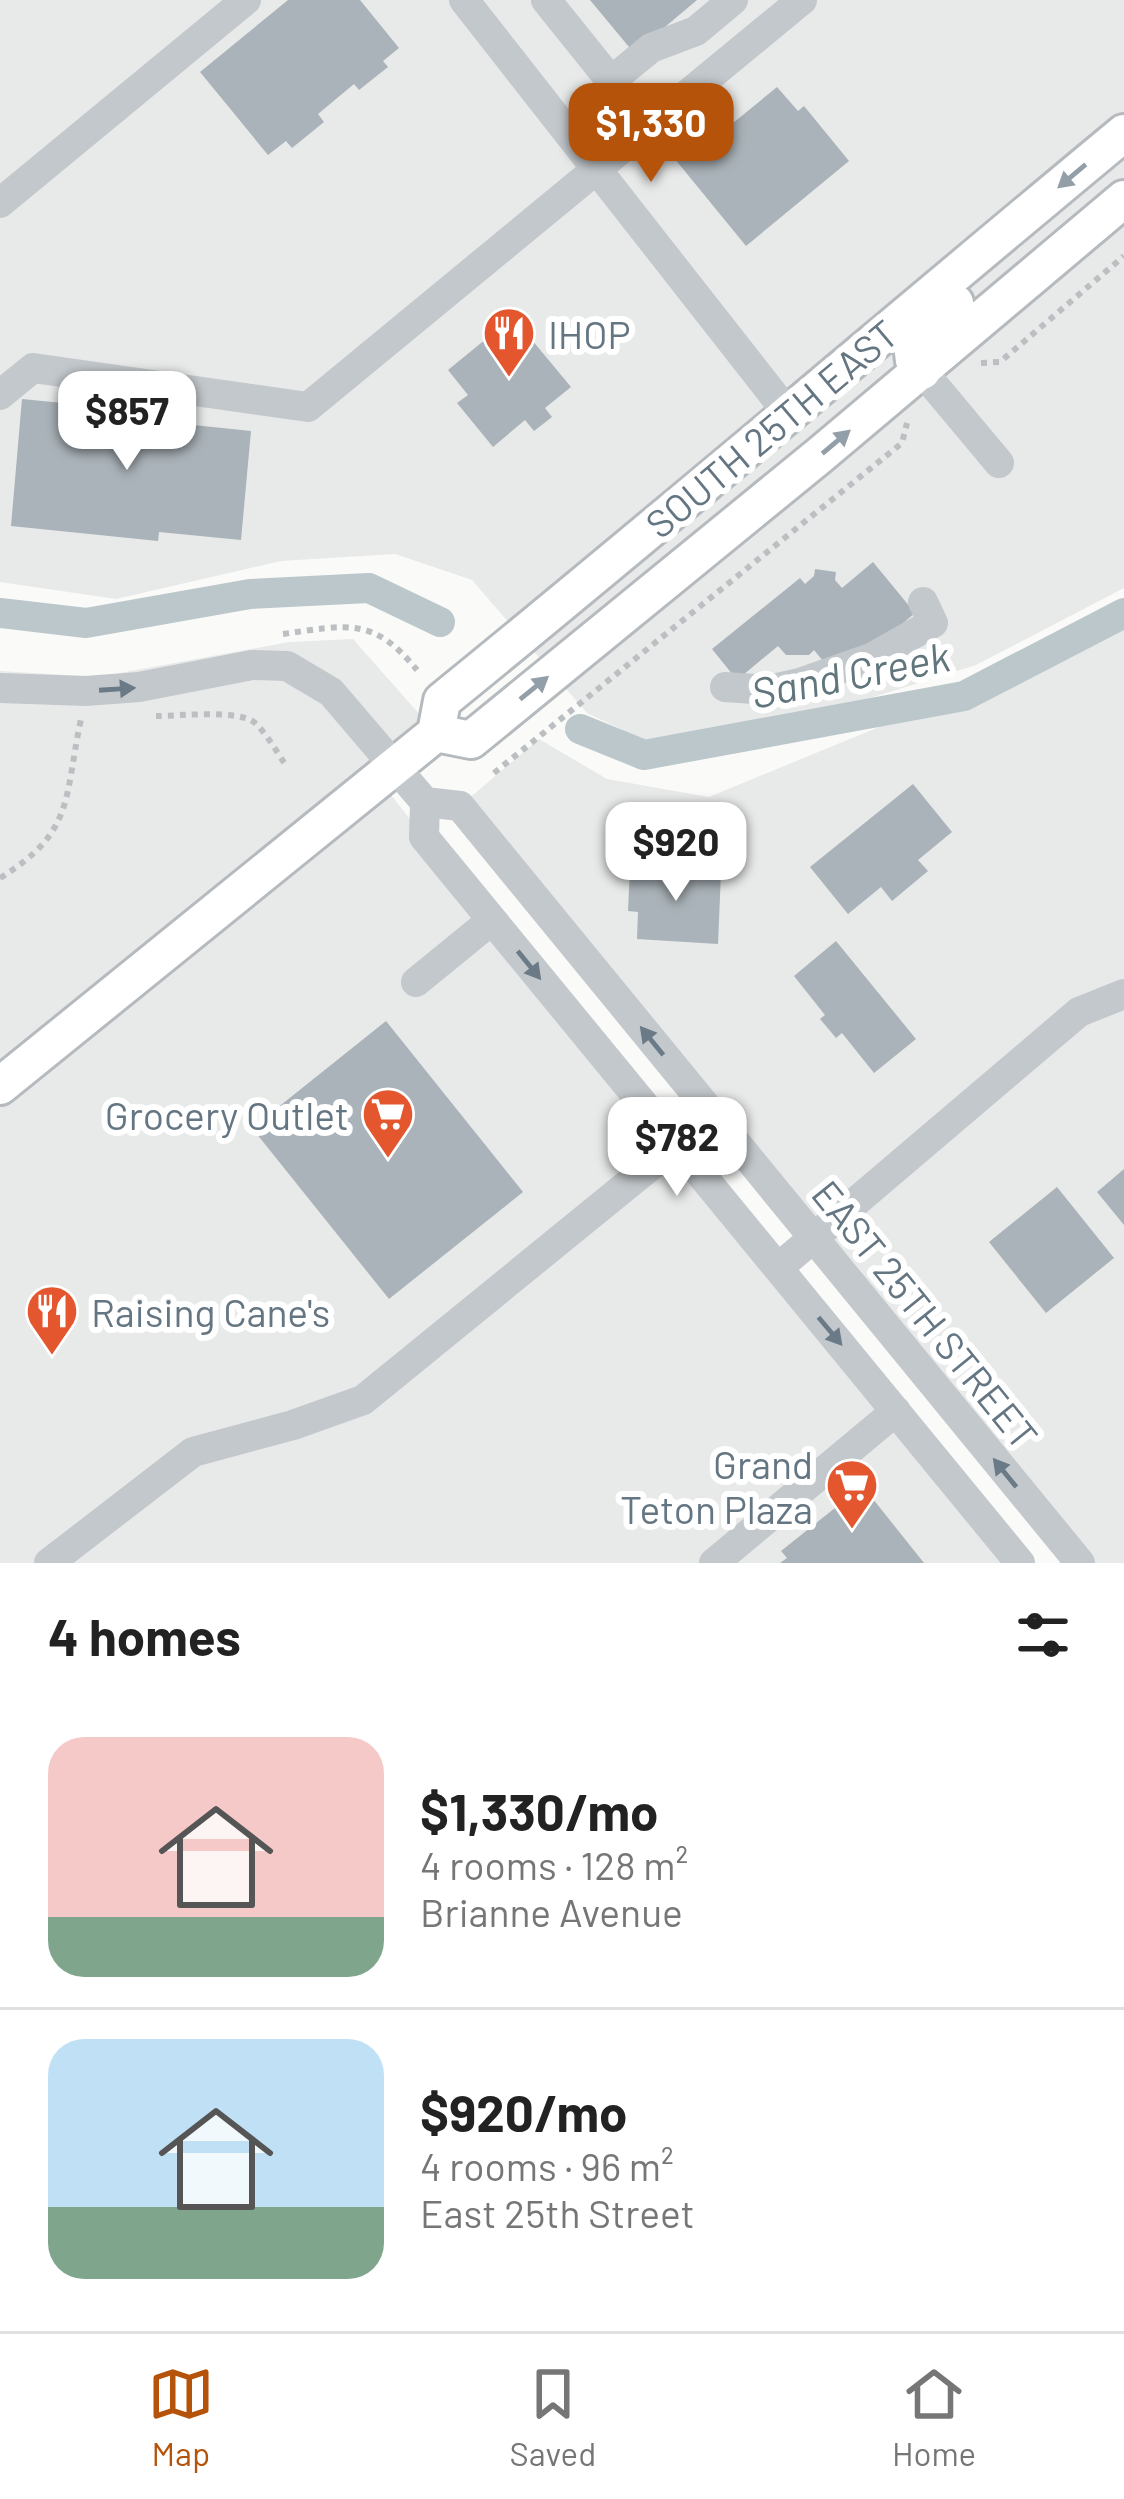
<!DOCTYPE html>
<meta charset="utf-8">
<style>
:root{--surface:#fff;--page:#f2f2f2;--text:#222;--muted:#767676;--line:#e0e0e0;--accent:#b45309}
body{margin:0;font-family:Barlow,sans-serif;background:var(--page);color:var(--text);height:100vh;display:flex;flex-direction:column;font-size:45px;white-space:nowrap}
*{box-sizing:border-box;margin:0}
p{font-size:39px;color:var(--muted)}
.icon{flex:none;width:66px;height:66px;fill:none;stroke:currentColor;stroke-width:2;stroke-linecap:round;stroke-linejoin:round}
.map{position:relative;height:1563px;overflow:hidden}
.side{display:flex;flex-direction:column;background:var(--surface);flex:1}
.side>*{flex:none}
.price{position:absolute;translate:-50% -102px;padding:0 27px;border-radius:24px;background:#fff;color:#222;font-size:39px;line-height:78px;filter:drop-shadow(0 3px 6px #0008)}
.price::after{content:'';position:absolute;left:50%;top:72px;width:36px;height:27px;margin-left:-18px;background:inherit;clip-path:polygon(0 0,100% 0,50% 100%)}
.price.active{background:var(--accent);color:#fff}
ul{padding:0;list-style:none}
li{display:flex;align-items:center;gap:36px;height:300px;padding:0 48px}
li+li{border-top:3px solid var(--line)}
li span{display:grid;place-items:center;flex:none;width:336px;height:240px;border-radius:36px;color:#555}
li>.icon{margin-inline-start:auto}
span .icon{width:144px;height:144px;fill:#fffc;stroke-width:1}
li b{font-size:51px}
h2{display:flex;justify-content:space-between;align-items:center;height:144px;padding:0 48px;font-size:51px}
.tab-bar{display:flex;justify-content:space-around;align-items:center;height:168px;border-top:3px solid var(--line);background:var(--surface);font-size:33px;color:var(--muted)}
.tab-bar a{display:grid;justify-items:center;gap:6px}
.tab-bar .active{color:var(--accent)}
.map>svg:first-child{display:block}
.built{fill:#e8e9e9}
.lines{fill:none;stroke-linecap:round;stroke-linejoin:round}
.canal{stroke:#bbc7cb;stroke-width:30}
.building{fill:#aab3b9}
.major-casing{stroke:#b5babe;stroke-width:42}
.path{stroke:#bbbfc2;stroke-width:6;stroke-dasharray:6 6;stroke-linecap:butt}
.minor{stroke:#c3c8cc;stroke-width:30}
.major{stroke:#fff;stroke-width:36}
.oneway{fill:#939fa8}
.oneway2{fill:#6a7a87}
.labels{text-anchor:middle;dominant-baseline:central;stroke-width:12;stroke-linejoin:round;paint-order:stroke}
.poi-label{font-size:39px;fill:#657683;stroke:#fff;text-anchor:start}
.street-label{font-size:39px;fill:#657683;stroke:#fff}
.water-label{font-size:42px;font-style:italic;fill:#60757c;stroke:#fff}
</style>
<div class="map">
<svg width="1124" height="1563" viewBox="0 0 1124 1563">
<rect width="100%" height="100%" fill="#fafaf8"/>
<path class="built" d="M0 0H1124V588L976 665 851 704 650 743 587 713 472 580 395 554 281 561 116 599 0 582Z
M1124 626V1563H1079L460 806 539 739 607 779 709 797Z
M353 639 436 733 0 1086V671L98 677 289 642Z
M384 786 424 837 1020 1563H0V1096Z"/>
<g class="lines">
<path class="canal" d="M0 613 86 623 250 594 369 588 440 622
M580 729 644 755 964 696 1124 613"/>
</g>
<path class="building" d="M288 0H360L399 48 383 61 388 67 359 90 354 84 318 114 324 122 292 148 286 141 268 155 200 72Z
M590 0H697L634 53Z
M777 87 798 111 804 106 849 161 746 246 670 153 700 128 711 141Z
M503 325 522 349 532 340 571 387 545 408 552 417 534 431 525 420 493 447 457 403 468 395 448 370Z
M22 399 175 414 174 423 251 431 241 540 159 532 158 541 11 526Z
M873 562 915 613 883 640 823 661 814 650 809 655H786L778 646 737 680 712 649 800 578 805 584 814 576 815 569 836 572 835 580 842 588Z
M913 784 952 832 918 860 928 871 892 901 881 887 848 914 810 867Z
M630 867 721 872 718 944 637 939 638 912 628 911Z
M836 941 916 1039 874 1073 842 1033 836 1038 820 1019 825 1015 794 976Z
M386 1021 523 1192 389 1299 252 1128Z
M1124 1169V1225L1097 1192Z
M1057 1187 1114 1258 1046 1313 989 1242Z
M869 1494 924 1563H780L787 1558 781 1551 840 1504 847 1512Z"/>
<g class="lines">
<g class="major-casing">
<path id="major" d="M922 371 914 361 912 344 955 303
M436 733 471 740 820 455 1124 199
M0 1086 436 733 442 701C671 515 896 322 1124 133"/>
</g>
<path class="path" d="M981 363 1000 362 1124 256
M283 634C347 625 373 616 417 670
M156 716C181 716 239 709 255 723 267 734 276 751 285 764
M494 773 902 443 907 423
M0 878C75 832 64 798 81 719"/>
<path class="minor" d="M464 0 787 412
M546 0 611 81 651 48 696 31 733 0
M0 203 246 0
M922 371 999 463
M0 395 33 368 308 407 802 0
M725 687 769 690 800 683 871 658 933 623 923 602
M0 688 86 691 139 687 252 665 287 666 331 692 425 802 460 806 1080 1563
M425 802 424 837 1020 1563
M416 982 492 920
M778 1268 1079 1012 1124 994
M49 1563 193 1452 293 1425 363 1400 713 1115
M714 1563 896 1411"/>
<use href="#major" class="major"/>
</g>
<defs><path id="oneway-solid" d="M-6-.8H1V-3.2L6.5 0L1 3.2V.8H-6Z" transform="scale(3)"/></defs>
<g class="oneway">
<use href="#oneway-solid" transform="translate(1072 176) rotate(140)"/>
<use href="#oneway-solid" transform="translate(836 442) rotate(-40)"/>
<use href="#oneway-solid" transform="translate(534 688) rotate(-39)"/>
</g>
<g class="oneway2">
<use href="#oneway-solid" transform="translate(117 689) rotate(-4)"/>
<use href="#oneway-solid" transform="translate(529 965) rotate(51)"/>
<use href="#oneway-solid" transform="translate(652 1041) rotate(-129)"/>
<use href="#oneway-solid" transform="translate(830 1331) rotate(50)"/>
<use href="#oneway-solid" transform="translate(1005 1473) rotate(-129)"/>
</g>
<defs>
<g id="restaurant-pin" transform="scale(2.7)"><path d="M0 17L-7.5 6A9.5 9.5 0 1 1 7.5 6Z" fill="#e4572e" stroke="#fff"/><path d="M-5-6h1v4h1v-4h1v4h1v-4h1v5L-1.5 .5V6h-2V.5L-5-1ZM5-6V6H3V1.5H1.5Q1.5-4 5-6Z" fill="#fff"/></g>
<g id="supermarket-pin" transform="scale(2.7)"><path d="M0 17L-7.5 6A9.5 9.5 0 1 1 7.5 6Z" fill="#e4572e" stroke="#fff"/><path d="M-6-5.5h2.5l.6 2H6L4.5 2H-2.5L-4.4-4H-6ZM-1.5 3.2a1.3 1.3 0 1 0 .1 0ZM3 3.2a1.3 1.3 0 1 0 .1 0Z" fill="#fff"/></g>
</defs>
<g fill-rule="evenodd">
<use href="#restaurant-pin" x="509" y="333"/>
<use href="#supermarket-pin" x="388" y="1114"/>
<use href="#restaurant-pin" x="52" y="1311"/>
<use href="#supermarket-pin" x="852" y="1485"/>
</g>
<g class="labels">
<g class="poi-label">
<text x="548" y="333">IHOP</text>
<text x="349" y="1114" text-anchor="end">Grocery Outlet</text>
<text x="91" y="1311">Raising Cane's</text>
<text x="813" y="1463" text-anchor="end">Grand<tspan x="813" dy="45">Teton Plaza</tspan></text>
</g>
<g class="street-label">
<text transform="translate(771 428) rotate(-40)">SOUTH 25TH EAST</text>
<text transform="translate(926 1314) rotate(51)">EAST 25TH STREET</text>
</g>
<g class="water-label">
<text transform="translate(850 673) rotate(-11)">Sand Creek</text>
</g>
</g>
</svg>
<b class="price active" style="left:651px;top:185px">$1,330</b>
<b class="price" style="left:127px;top:473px">$857</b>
<b class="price" style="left:676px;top:904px">$920</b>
<b class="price" style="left:677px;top:1199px">$782</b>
</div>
<section class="side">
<h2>4 homes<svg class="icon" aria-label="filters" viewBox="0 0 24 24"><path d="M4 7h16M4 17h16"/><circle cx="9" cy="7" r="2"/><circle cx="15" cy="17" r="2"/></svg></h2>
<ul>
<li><span style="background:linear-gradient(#f6c9c9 75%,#7fa58c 0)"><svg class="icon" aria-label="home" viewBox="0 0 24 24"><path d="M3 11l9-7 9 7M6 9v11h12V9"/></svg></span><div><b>$1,330/mo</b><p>4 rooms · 128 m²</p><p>Brianne Avenue</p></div></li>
<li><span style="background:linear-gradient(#bfe0f5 70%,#7fa58c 0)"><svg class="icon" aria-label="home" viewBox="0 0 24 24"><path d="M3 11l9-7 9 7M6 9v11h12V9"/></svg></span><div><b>$920/mo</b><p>4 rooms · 96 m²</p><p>East 25th Street</p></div></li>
</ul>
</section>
<nav class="tab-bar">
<a class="active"><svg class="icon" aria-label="map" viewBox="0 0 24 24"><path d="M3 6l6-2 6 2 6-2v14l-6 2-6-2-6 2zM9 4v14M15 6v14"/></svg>Map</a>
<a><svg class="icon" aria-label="saved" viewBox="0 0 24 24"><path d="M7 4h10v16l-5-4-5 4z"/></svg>Saved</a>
<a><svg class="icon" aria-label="home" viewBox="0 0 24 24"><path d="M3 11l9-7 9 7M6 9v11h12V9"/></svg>Home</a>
</nav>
